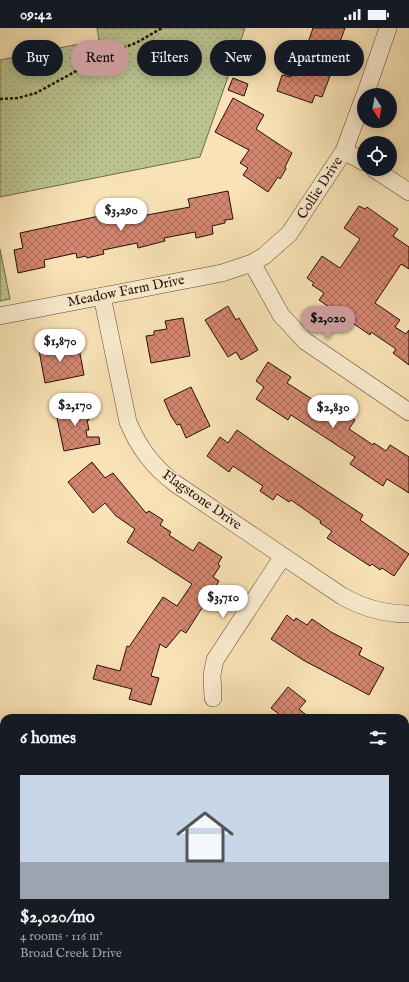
<!DOCTYPE html>
<meta charset="utf-8">
<style>
:root{--surface:#171b24;--page:#242831;--text:#f1f3f6;--muted:#9ea1a6;--line:#363941;--accent:#c59692}
body{margin:0;font-family:"IM FELL English",serif;background:var(--page);color:var(--text);height:100vh;display:flex;flex-direction:column;font-size:15px;white-space:nowrap}
*{box-sizing:border-box;margin:0}
p{font-size:13px;color:var(--muted)}
.icon{flex:none;width:22px;height:22px;fill:none;stroke:currentColor;stroke-width:2;stroke-linecap:round;stroke-linejoin:round}
.map{position:relative;flex:1;overflow:hidden}
.details{position:absolute;left:0px;top:686px;width:409px;height:268px;display:flex;flex-direction:column;background:var(--surface);border-radius:12px 12px 0 0;box-shadow:0 2px 10px #0003}
.details>*{flex:none}
.guide{position:absolute;left:12px;top:12px;width:385px;height:36px;display:flex;gap:8px}
.needle{width:26px;rotate:169deg}
.tools{position:absolute;left:357px;top:60px;display:grid;gap:8px}
.tools a{display:grid;place-items:center;width:40px;height:40px;border-radius:50%;background:var(--surface);box-shadow:0 2px 10px #0003;font-size:20px}
.price{position:absolute;translate:-50% -34px;padding:0 9px;border-radius:14px;background:#fff;color:#222;font-size:13px;line-height:26px;filter:drop-shadow(0 1px 2px #0008)}
.price::after{content:'';position:absolute;left:50%;top:24px;width:12px;height:9px;margin-left:-6px;background:inherit;clip-path:polygon(0 0,100% 0,50% 100%)}
.price.selected{background:var(--accent);color:#111}
ul{padding:0;list-style:none}
li{display:grid;align-content:center;gap:8px;height:212px;padding:0 20px}
li+li{border-top:1px solid var(--line)}
li span{display:grid;place-items:center;height:124px;border-radius:0px;color:#555}
li>.icon{margin-inline-start:auto}
span .icon{width:72px;height:72px;fill:#fffc;stroke-width:1}
li b{font-size:17px}
h2{display:flex;justify-content:space-between;align-items:center;height:48px;padding:0 20px;font-size:17px}
.chip{padding:0 14px;border-radius:18px;background:var(--surface);box-shadow:0 2px 10px #0003;font-size:14px;line-height:36px}
.chip.selected{background:var(--accent);color:#111}
.status{display:flex;justify-content:space-between;align-items:center;height:28px;padding:0 20px;background:var(--surface);direction:ltr}
.status svg{height:11px;fill:currentColor}
.map>svg:first-child{display:block}
.park{fill:url(#park-dots);stroke:#706a4c}
.building{fill:url(#building-cross-hatch);stroke:#250f07}
.lines{fill:none;stroke-linecap:round;stroke-linejoin:round}
.minor-casing{stroke:#5a4433;stroke-width:18}
.path{stroke:#250f07;stroke-width:2.5;stroke-dasharray:3 2;stroke-linecap:butt}
.minor{stroke:#fbedd0;stroke-width:17}
.labels{text-anchor:middle;dominant-baseline:central;stroke-width:3.5;stroke-linejoin:round;paint-order:stroke}
.street-label{font-size:14px;fill:#250f07;stroke:#fbedd0}
</style>
<div class="status"><b>09:42</b><svg viewBox="0 0 49 12"><path d="M0 12V9h3v3zM5 12V6h3v6zM10 12V3h3v9zM15 12V0h3v12zM26 1h20v11H26zM47 4h2v5h-2z"/></svg></div>
<div class="map">
<svg width="409" height="954" viewBox="0 0 409 954">
<defs>
<pattern id="park-dots" width="8" height="8" patternUnits="userSpaceOnUse"><rect width="8" height="8" fill="#bac491"/><path d="M2 2h.1M6 6h.1" fill="none" stroke="#a0a77c" stroke-width="1.8" stroke-linecap="round"/></pattern>
<pattern id="building-cross-hatch" width="8" height="8" patternUnits="userSpaceOnUse"><rect width="8" height="8" fill="#d48671"/><path d="M0 0l8 8M0 8l8-8" fill="none" stroke="#ac6c5b"/></pattern>
</defs>
<rect width="100%" height="100%" fill="#f9e3b6"/>
<filter id="stains"><feTurbulence type="fractalNoise" baseFrequency=".005" numOctaves="4"/><feColorMatrix values="0 0 0 0 .2 0 0 0 0 .09 0 0 0 0 .02 0 0 0 .5 -.17"/></filter>
<radialGradient id="worn" r=".72"><stop offset=".6" stop-color="#630" stop-opacity="0"/><stop offset="1" stop-color="#630" stop-opacity=".3"/></radialGradient>
<path class="park" d="M97 0H245L200 129 0 169V32L99 12Z
M0 221 10 271 0 273Z"/>
<path class="building" d="M313 0H345L331 39 333 40 327 56 322 69 315 67 312 75 277 63 282 47 291 49 298 28 303 29Z
M233 50 248 56 244 68 228 62Z
M233 70 264 87 256 101 292 125 285 139 286 141 280 151 278 149 268 164 243 147 248 140 240 135 249 122 215 104Z
M228 163 233 191 225 192V195L212 198 213 206 196 210 195 204 164 210 165 213 138 220 137 215 103 222 104 226 87 230 86 228 77 230 76 225 44 232 45 239 18 245 14 222 23 220 20 205 118 184 120 192 190 179 188 171Z
M359 178 365 181 367 179 398 201 393 208 409 219V241L401 236 375 275 400 292 395 299 406 306 409 302V337L393 325 396 321 371 304 370 307 319 272 324 265 312 257 314 255 307 250 322 228 340 240 360 211 344 200Z
M228 278 236 292 239 290 258 322 241 332 236 324 228 329 205 292Z
M183 290 190 328 151 335 146 308 154 307V303L167 301 165 293Z
M55 314 57 322 70 319 71 322 79 320 84 347 45 355 38 317Z
M268 334 291 349 287 355 315 373V371L329 380 330 378 338 383 339 381 355 392 349 401 373 417 374 415 386 423 390 417 409 429V465L387 451 383 458 350 436 355 429 291 387 288 392 256 371 264 359 256 353Z
M191 359 210 398 186 410 180 396 177 397 171 388 164 372Z
M85 375 89 392H87L89 402H86L87 409H99L100 416 64 423 55 381Z
M237 402 268 424 363 487 360 492 409 526 394 548 382 540 380 542 372 536 370 538 327 510 332 503 320 495 321 493 291 472 289 474 277 466 273 472 260 463 263 458 233 438 229 444 207 428 220 409 228 415Z
M92 434 105 450 113 445 146 485 149 483 163 492 160 497 171 504 169 507 193 523 199 514 222 529 218 536 220 538 213 549 219 553 186 605 181 602 166 620 160 616 151 648 159 650 151 677 129 671 132 661 93 651 97 637 120 643 127 618 129 619 163 569 177 578 192 556 127 514 135 501 116 488 105 475 93 485 68 454Z
M287 587 294 593 296 590 307 597 312 591 331 604 362 620 359 627 384 640 369 667 303 632 271 611Z
M288 659 306 673 299 681 310 690H284L271 680Z"/>
<g class="lines">
<g class="minor-casing">
<path id="minor" d="M365 67 388 0
M344 123 364 134
M374 141 409 164
M252 235 281 287 305 313 409 384
M102 268 128 394C139 420 153 439 176 456L342 568C363 580 385 586 409 586
M0 288 222 245 252 235 264 228 289 206 344 123 364 69
M213 670 212 647 215 632 283 528
M0 854 4 859
M406 901 409 909
M26 950V954
M221 954 235 950"/>
</g>
<path class="path" d="M0 71 18 70 36 65 111 24 136 15 162 0"/>
<use href="#minor" class="minor"/>
</g>
<g class="labels">
<g class="street-label">
<text transform="translate(320 160) rotate(-57)">Collie Drive</text>
<text transform="translate(126 263) rotate(-11)">Meadow Farm Drive</text>
<text transform="translate(202 472) rotate(35)">Flagstone Drive</text>
</g>
</g>
<rect width="100%" height="100%" filter="url(#stains)"/>
<rect width="100%" height="100%" fill="url(#worn)"/>
</svg>
<div class="tools">
<a><svg class="needle" viewBox="-14 -14 28 28"><path d="M0-13l5 13h-10z" fill="#e53935"/><path d="M0 13l5-13h-10z" fill="#9ea1a6"/></svg></a>
<a><svg class="icon" aria-label="locate" viewBox="0 0 24 24"><circle cx="12" cy="12" r="6"/><path d="M12 2v4M12 18v4M2 12h4M18 12h4"/></svg></a>
</div>
<b class="price" style="left:121px;top:204px">$3,290</b>
<b class="price selected" style="left:328px;top:312px">$2,020</b>
<b class="price" style="left:60px;top:335px">$1,870</b>
<b class="price" style="left:75px;top:399px">$2,170</b>
<b class="price" style="left:333px;top:401px">$2,830</b>
<b class="price" style="left:223px;top:591px">$3,710</b>
<div class="guide">
<a class="chip">Buy</a>
<a class="chip selected">Rent</a>
<a class="chip">Filters</a>
<a class="chip">New</a>
<a class="chip">Apartment</a>
</div>
<section class="details">
<h2>6 homes<svg class="icon" aria-label="filters" viewBox="0 0 24 24"><path d="M4 7h16M4 17h16"/><circle cx="9" cy="7" r="2"/><circle cx="15" cy="17" r="2"/></svg></h2>
<ul>
<li><span style="background:linear-gradient(#c9d6e8 70%,#9aa5b1 0)"><svg class="icon" aria-label="home" viewBox="0 0 24 24"><path d="M3 11l9-7 9 7M6 9v11h12V9"/></svg></span><div><b>$2,020/mo</b><p>4 rooms · 116 m²</p><p>Broad Creek Drive</p></div></li>
</ul>
</section>
</div>
